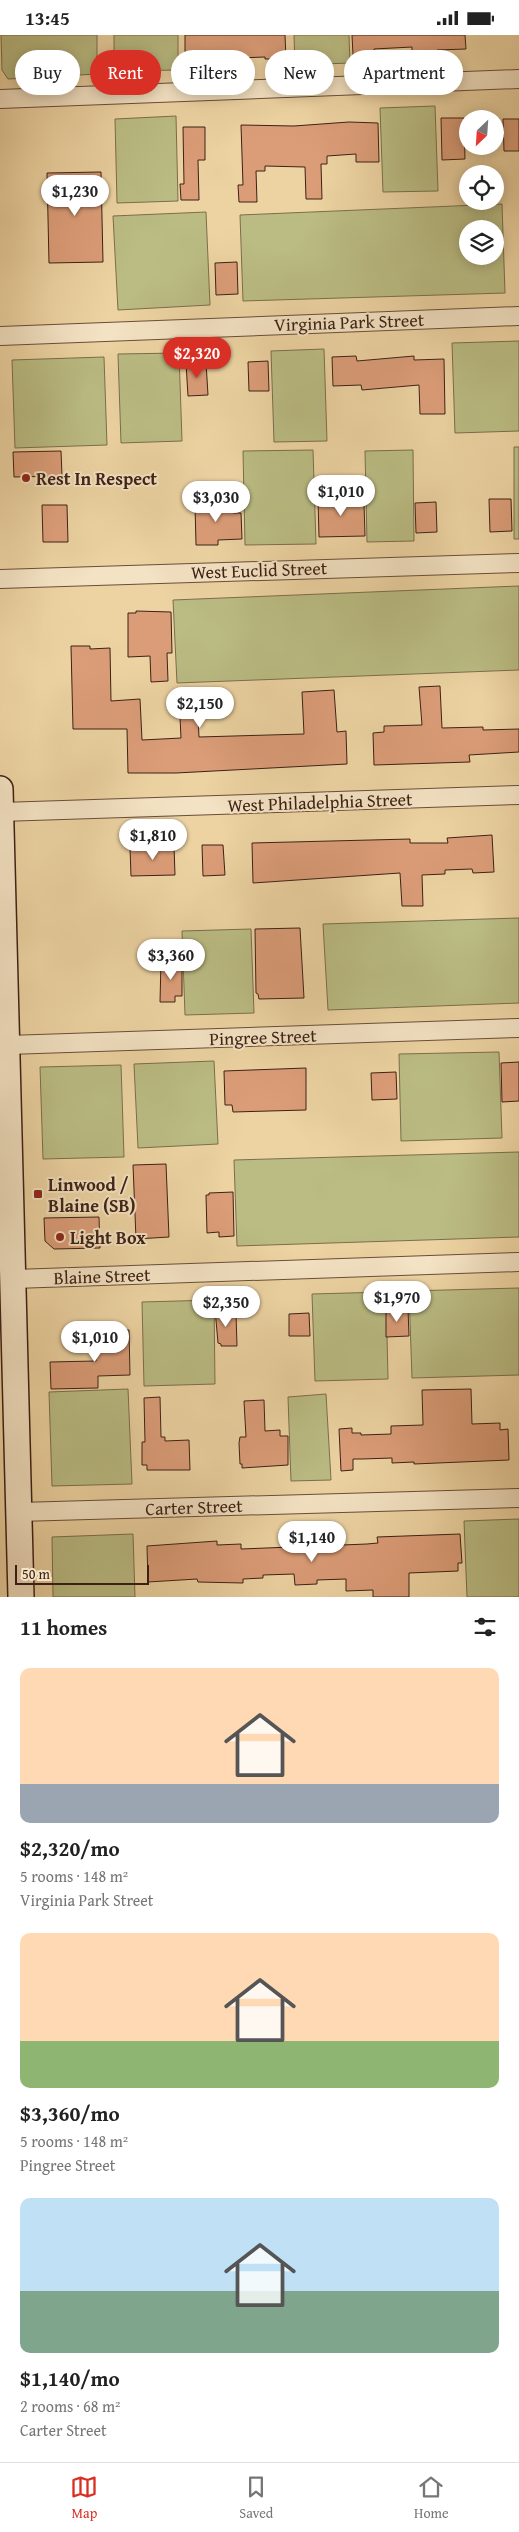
<!DOCTYPE html>
<meta charset="utf-8">
<style>
:root{--surface:#fff;--page:#f2f2f2;--text:#222;--muted:#767676;--line:#e0e0e0;--accent:#d93025}
body{margin:0;font-family:"Gentium Book Plus",serif;background:var(--page);color:var(--text);height:100vh;display:flex;flex-direction:column;font-size:19px;white-space:nowrap}
*{box-sizing:border-box;margin:0}
p{font-size:16px;color:var(--muted)}
.icon{flex:none;width:28px;height:28px;fill:none;stroke:currentColor;stroke-width:2;stroke-linecap:round;stroke-linejoin:round}
.map{position:relative;height:1562px;overflow:hidden}
.details{display:flex;flex-direction:column;background:var(--surface);flex:1}
.details>*{flex:none}
.guide{position:absolute;left:15px;top:15px;width:490px;height:45px;display:flex;gap:10px}
.needle{width:32px;rotate:205deg}
.fabs{position:absolute;left:459px;top:75px;display:grid;gap:10px}
.fabs a{display:grid;place-items:center;width:45px;height:45px;border-radius:50%;background:var(--surface);box-shadow:0 2px 12px #0003;font-size:25px}
.scale{position:absolute;left:15px;bottom:12px;width:134px;box-sizing:border-box;padding-left:5px;border:2px solid #3d2116;border-top:0;font-size:14px;line-height:18px;white-space:nowrap;color:#3d2116;-webkit-text-stroke:4px #f3e2c3;paint-order:stroke}
.price{position:absolute;translate:-50% -42px;padding:0 11px;border-radius:18px;background:#fff;color:#222;font-size:16px;line-height:32px;filter:drop-shadow(0 1px 2px #0008)}
.price::after{content:'';position:absolute;left:50%;top:30px;width:15px;height:11px;margin-left:-8px;background:inherit;clip-path:polygon(0 0,100% 0,50% 100%)}
.price.on{background:var(--accent);color:#fff}
ul{padding:0;list-style:none}
li{display:grid;align-content:center;gap:10px;height:265px;padding:0 20px}
li span{display:grid;place-items:center;height:155px;border-radius:10px;color:#555}
li>.icon{margin-inline-start:auto}
span .icon{width:90px;height:90px;fill:#fffc;stroke-width:1}
li b{font-size:21px}
h2{display:flex;justify-content:space-between;align-items:center;height:60px;padding:0 20px;font-size:21px}
.tag{padding:0 18px;border-radius:22px;background:var(--surface);box-shadow:0 2px 12px #0003;font-size:18px;line-height:45px}
.tag.on{background:var(--accent);color:#fff}
.status{display:flex;justify-content:space-between;align-items:center;height:35px;padding:0 25px;background:var(--surface);direction:ltr}
.status svg{height:14px;fill:currentColor}
.dock{display:flex;justify-content:space-around;align-items:center;height:70px;border-top:1px solid var(--line);background:var(--surface);font-size:14px;color:var(--muted)}
.dock a{display:grid;justify-items:center;gap:2px}
.dock .on{color:var(--accent)}
.map>svg:first-child{display:block}
.green{fill:#babc83;stroke:#7c6e4c;fill-rule:evenodd}
.building{fill:#db9d78;stroke:#3d2116}
.lines{fill:none;stroke-linecap:round;stroke-linejoin:round}
.street-casing{stroke:#694e39;stroke-width:20}
.secondary-casing{stroke:#3d2116;stroke-width:28}
.street{stroke:#f3e2c3;stroke-width:18}
.secondary{stroke:#f3e2c3;stroke-width:25}
.poi-dot{fill:#8f2418;stroke:#f3e2c3;stroke-width:2}
.labels{text-anchor:middle;dominant-baseline:central;stroke-width:4;stroke-linejoin:round;paint-order:stroke}
.street-label{font-size:18px;fill:#3d2116;stroke:#f3e2c3}
.poi-label{font-size:18px;font-weight:bold;fill:#3d2116;stroke:#f3e2c3;text-anchor:start}
</style>
<div class="status"><b>13:45</b><svg viewBox="0 0 49 12"><path d="M0 12V9h3v3zM5 12V6h3v6zM10 12V3h3v9zM15 12V0h3v12zM26 1h20v11H26zM47 4h2v5h-2z"/></svg></div>
<div class="map">
<svg width="519" height="1562" viewBox="0 0 519 1562">
<rect width="100%" height="100%" fill="#edd3a2"/>
<filter id="stains"><feTurbulence type="fractalNoise" baseFrequency=".004" numOctaves="4"/><feColorMatrix values="0 0 0 0 .2 0 0 0 0 .09 0 0 0 0 .02 0 0 0 .5 -.17"/></filter>
<radialGradient id="worn" r=".72"><stop offset=".6" stop-color="#630" stop-opacity="0"/><stop offset="1" stop-color="#630" stop-opacity=".3"/></radialGradient>
<path class="green" d="M1 0H97V39L8 44 2 35Z
M114 0H178V35L114 36Z
M294 0H349L350 28 295 30Z
M435 71 438 156 383 157 380 73Z
M176 81 178 166 117 168 115 84Z
M502 169 505 258 243 266 240 180ZM468 194H495V221H468Z
M206 177 210 270 118 275 113 181Z
M519 306V396L455 398 452 308Z
M324 314 327 406 274 407 271 316Z
M179 318 182 406 121 408 118 319Z
M104 322 107 410 15 413 12 325Z
M514 412H519V504H514Z
M313 415 316 509 245 510 243 416Z
M413 415 414 506 367 507 365 416Z
M519 551V635L177 648 173 565Z
M519 883V968L328 975 323 889Z
M251 894 254 978 185 980 182 896Z
M499 1017 502 1103 401 1106 399 1019Z
M214 1026 218 1109 138 1113 134 1029Z
M121 1030 124 1122 43 1124 40 1032Z
M519 1117V1202L237 1211 234 1125Z
M519 1253V1340L412 1343 409 1256Z
M386 1257 388 1344 315 1346 312 1259Z
M214 1265 215 1349 144 1351 142 1267Z
M128 1354 132 1449 52 1451 49 1357Z
M326 1359 331 1445 291 1446 288 1362Z
M519 1484V1562H467L464 1486Z
M133 1499 135 1562H53L52 1502Z"/>
<path class="building" d="M185 0H285L286 24H265V22L185 25Z
M352 0H465L466 14 437 15V19H412V12L374 14V19L353 20Z
M441 83H464L465 124 442 125Z
M503 84H519V116H504Z
M349 87 378 88 379 127H356V119L327 121V129H321L322 164H306L305 132 265 131V136H256L257 167H239L238 150H243L241 90 294 91Z
M183 92H205V125H198L199 165H181L180 149H184Z
M101 137 103 227 49 228 47 138Z
M237 227 238 259 216 260 215 228Z
M356 321 357 326 414 321V325L444 324 445 379H420L419 350 362 355 361 350 333 351 332 322Z
M268 326 269 356H249L248 327Z
M206 327 208 360 188 361 186 328Z
M61 416 62 441 14 442 13 417Z
M362 462V468H364L365 501 319 502 318 464Z
M198 464H213V469L232 468 233 478H241L242 504 218 505V510H196L195 470 198 469Z
M489 464H511L512 496 490 497Z
M436 467 437 497 416 498 415 468Z
M42 470H67L68 507H43Z
M136 576 171 577 172 618H167L168 646 151 647 150 621 128 622V578H136Z
M71 611H90V614L110 613 111 666 140 664 142 705 181 703 179 662 197 661 199 702 304 699 302 657 334 655 337 697 346 696 347 729 176 738H128L127 694H73Z
M440 651 442 693 483 692V695L519 694V717L469 720 470 727 374 730 373 698 384 697V691L422 690 419 652Z
M492 800 494 837 473 838 472 834 445 835V839L422 840 423 871H402L400 838 253 848 252 808 410 804V808H448L447 803Z
M202 810H223L225 840 203 841Z
M174 811 175 840 131 841 130 813Z
M300 893 304 963 259 964 258 959 256 958 255 894Z
M161 926H182V961H175V967H160Z
M519 1027V1066L502 1067 501 1028Z
M306 1033V1075L233 1077 232 1070H225L224 1036Z
M396 1037 397 1064 372 1065 371 1038Z
M166 1129 169 1202 136 1204 133 1130Z
M233 1157 234 1201 219 1202V1197L207 1198 206 1160H209V1158Z
M99 1182 100 1213 54 1214 45 1206 44 1183Z
M215 1274H229V1279H236L237 1311H221V1309L218 1308Z
M408 1274 409 1301 386 1302V1275Z
M309 1278 310 1301H289V1279Z
M129 1295 130 1340 98 1341V1353L51 1354 50 1327 96 1326V1296Z
M471 1354 472 1389 500 1388V1395L508 1394 509 1425 414 1429V1427L392 1428V1423L362 1424H353V1435L341 1436 339 1394 352 1393V1398H361V1400L391 1399V1391L423 1390 422 1355Z
M160 1362 161 1402H165V1406L189 1405 190 1435H147V1430H142V1407H145L144 1363Z
M264 1365 265 1396 280 1395V1401H288V1430L242 1433V1429H240L239 1408 240 1402H246L244 1366Z
M460 1499 462 1528H458V1536L409 1538V1562H373V1555L346 1556V1544L317 1545V1549L295 1550 294 1539 263 1540V1543L243 1544V1548L198 1547 197 1544 148 1547 147 1511 217 1506V1510L241 1509V1514L367 1509 378 1508 377 1502Z"/>
<g class="lines">
<g class="street-casing">
<path id="street" d="M0 64 519 44
M0 301 519 281
M0 544 519 528
M1 777 519 760
M8 1010 519 993
M14 1244 519 1227
M19 1477 519 1463"/>
</g>
<g class="secondary-casing">
<path id="secondary" d="M0 754 21 1562"/>
</g>
<use href="#street" class="street"/>
<use href="#secondary" class="secondary"/>
</g>
<g class="poi-dot">
<circle cx="26" cy="443" r="5"/>
<rect x="33" y="1154" width="10" height="10" rx="2.5"/>
<circle cx="60" cy="1202" r="5"/>
</g>
<g class="labels">
<g class="street-label">
<text transform="translate(349 287) rotate(-2)">Virginia Park Street</text>
<text transform="translate(259 535) rotate(-2)">West Euclid Street</text>
<text transform="translate(320 767) rotate(-2)">West Philadelphia Street</text>
<text transform="translate(263 1002) rotate(-2)">Pingree Street</text>
<text transform="translate(102 1241) rotate(-2)">Blaine Street</text>
<text transform="translate(194 1472) rotate(-2)">Carter Street</text>
</g>
<g class="poi-label">
<text x="36" y="443">Rest In Respect</text>
<text x="48" y="1149">Linwood /<tspan x="48" dy="21">Blaine (SB)</tspan></text>
<text x="70" y="1202">Light Box</text>
</g>
</g>
<rect width="100%" height="100%" filter="url(#stains)"/>
<rect width="100%" height="100%" fill="url(#worn)"/>
</svg>
<div class="fabs">
<a><svg class="needle" viewBox="-14 -14 28 28"><path d="M0-13l5 13h-10z" fill="#e53935"/><path d="M0 13l5-13h-10z" fill="#767676"/></svg></a>
<a><svg class="icon" aria-label="locate" viewBox="0 0 24 24"><circle cx="12" cy="12" r="6"/><path d="M12 2v4M12 18v4M2 12h4M18 12h4"/></svg></a>
<a><svg class="icon" aria-label="layers" viewBox="0 0 24 24"><path d="M12 4l9 5-9 5-9-5zM3 14l9 5 9-5"/></svg></a>
</div>
<div class="scale">50 m</div>
<b class="price" style="left:75px;top:182px">$1,230</b>
<b class="price on" style="left:197px;top:344px">$2,320</b>
<b class="price" style="left:341px;top:482px">$1,010</b>
<b class="price" style="left:216px;top:488px">$3,030</b>
<b class="price" style="left:200px;top:694px">$2,150</b>
<b class="price" style="left:153px;top:826px">$1,810</b>
<b class="price" style="left:171px;top:946px">$3,360</b>
<b class="price" style="left:397px;top:1288px">$1,970</b>
<b class="price" style="left:226px;top:1293px">$2,350</b>
<b class="price" style="left:95px;top:1328px">$1,010</b>
<b class="price" style="left:312px;top:1528px">$1,140</b>
<div class="guide">
<a class="tag">Buy</a>
<a class="tag on">Rent</a>
<a class="tag">Filters</a>
<a class="tag">New</a>
<a class="tag">Apartment</a>
</div>
</div>
<section class="details">
<h2>11 homes<svg class="icon" aria-label="filters" viewBox="0 0 24 24"><path d="M4 7h16M4 17h16"/><circle cx="9" cy="7" r="2"/><circle cx="15" cy="17" r="2"/></svg></h2>
<ul>
<li><span style="background:linear-gradient(#ffd9b3 75%,#9aa5b1 0)"><svg class="icon" aria-label="home" viewBox="0 0 24 24"><path d="M3 11l9-7 9 7M6 9v11h12V9"/></svg></span><div><b>$2,320/mo</b><p>5 rooms · 148 m²</p><p>Virginia Park Street</p></div></li>
<li><span style="background:linear-gradient(#ffd9b3 70%,#8fb573 0)"><svg class="icon" aria-label="home" viewBox="0 0 24 24"><path d="M3 11l9-7 9 7M6 9v11h12V9"/></svg></span><div><b>$3,360/mo</b><p>5 rooms · 148 m²</p><p>Pingree Street</p></div></li>
<li><span style="background:linear-gradient(#bfe0f5 60%,#7fa58c 0)"><svg class="icon" aria-label="home" viewBox="0 0 24 24"><path d="M3 11l9-7 9 7M6 9v11h12V9"/></svg></span><div><b>$1,140/mo</b><p>2 rooms · 68 m²</p><p>Carter Street</p></div></li>
</ul>
</section>
<nav class="dock">
<a class="on"><svg class="icon" aria-label="map" viewBox="0 0 24 24"><path d="M3 6l6-2 6 2 6-2v14l-6 2-6-2-6 2zM9 4v14M15 6v14"/></svg>Map</a>
<a><svg class="icon" aria-label="saved" viewBox="0 0 24 24"><path d="M7 4h10v16l-5-4-5 4z"/></svg>Saved</a>
<a><svg class="icon" aria-label="home" viewBox="0 0 24 24"><path d="M3 11l9-7 9 7M6 9v11h12V9"/></svg>Home</a>
</nav>
